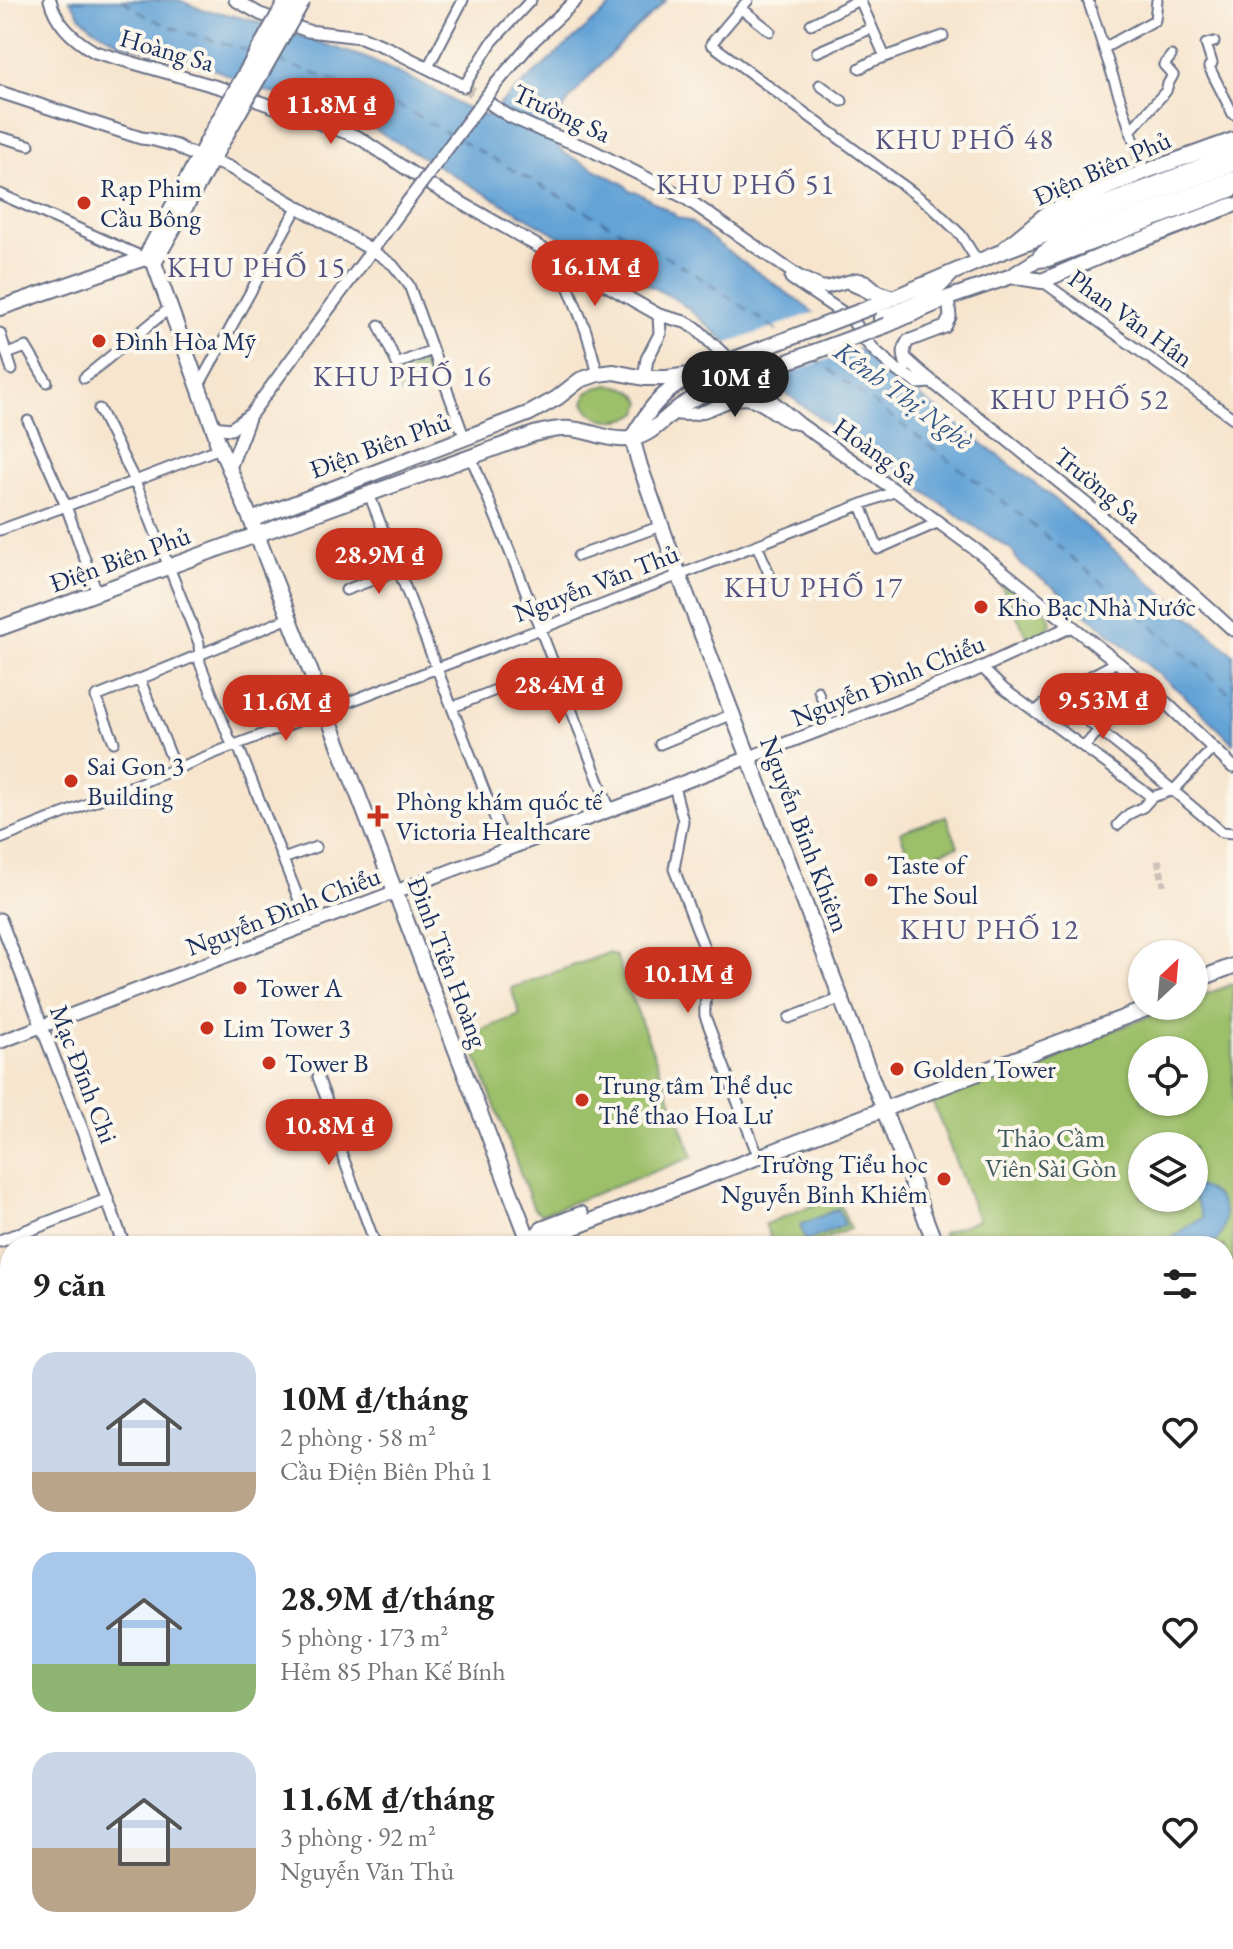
<!DOCTYPE html>
<html lang="vi">
<meta charset="utf-8">
<style>
:root{--surface:#fff;--page:#f2f2f2;--text:#222;--muted:#767676;--accent:#c8321e}
body{margin:0;font-family:"EB Garamond",serif;background:var(--page);color:var(--text);height:100vh;display:flex;flex-direction:column;font-size:30px;white-space:nowrap}
*{box-sizing:border-box;margin:0}
p{font-size:26px;color:var(--muted)}
.icon{flex:none;width:44px;height:44px;fill:none;stroke:currentColor;stroke-width:2;stroke-linecap:round;stroke-linejoin:round}
.map{position:relative;flex:1;overflow:hidden}
.drawer{position:absolute;left:0px;top:1236px;width:1234px;height:714px;display:flex;flex-direction:column;background:var(--surface);border-radius:32px 32px 0 0;box-shadow:0 2px 6px #0004}
.drawer>*{flex:none}
.needle{width:52px;rotate:26deg}
.tools{position:absolute;left:1128px;top:940px;display:grid;gap:16px}
.tools a{display:grid;place-items:center;width:80px;height:80px;border-radius:50%;background:var(--surface);box-shadow:0 2px 6px #0004;font-size:40px}
.price{position:absolute;translate:-50% -68px;padding:0 18px;border-radius:28px;background:var(--accent);color:#fff;font-size:26px;line-height:52px;filter:drop-shadow(0 2px 4px #0008)}
.price::after{content:'';position:absolute;left:50%;top:48px;width:24px;height:18px;margin-left:-12px;background:inherit;clip-path:polygon(0 0,100% 0,50% 100%)}
.price.selected{background:#222;color:#fff}
ul{padding:0;list-style:none}
li{display:flex;align-items:center;gap:24px;height:200px;padding:0 32px}
li span{display:grid;place-items:center;flex:none;width:224px;height:160px;border-radius:24px;color:#555}
li>.icon{margin-inline-start:auto}
span .icon{width:96px;height:96px;fill:#fffc;stroke-width:1}
li b{font-size:34px}
h2{display:flex;justify-content:space-between;align-items:center;height:96px;padding:0 32px;font-size:34px}
.map>svg:first-child{display:block}
.green{fill:#9cbf69;stroke:#5c7764;stroke-width:2;fill-rule:evenodd}
.forest{fill:#7da65d;stroke:#4c6a5e;stroke-width:2}
.water{fill:#64a3d6;stroke:#40699a;stroke-width:2}
.pier{fill:#f7e5ce}
.lines{fill:none;stroke-linecap:round;stroke-linejoin:round}
.stream{stroke:#64a3d6;stroke-width:2}
.ferry{stroke:#355888;stroke-width:2;stroke-dasharray:10 8;stroke-linecap:butt}
.pedestrian-tunnel{stroke:#cbc1b8;stroke-width:7;stroke-dasharray:7 3.5;stroke-linecap:butt}
.tertiary-tunnel{stroke:#cbc1b8;stroke-width:11;stroke-dasharray:11 5.5;stroke-linecap:butt}
.pedestrian-casing{stroke:#686f85;stroke-width:11}
.minor-casing{stroke:#686f85;stroke-width:13}
.tertiary-casing{stroke:#686f85;stroke-width:15}
.secondary-casing{stroke:#686f85;stroke-width:16}
.primary-casing{stroke:#686f85;stroke-width:18}
.trunk-casing{stroke:#686f85;stroke-width:18}
.pedestrian{stroke:#fff;stroke-width:7}
.minor{stroke:#fff;stroke-width:9}
.tertiary{stroke:#fff;stroke-width:11}
.secondary{stroke:#fff;stroke-width:12}
.primary{stroke:#fff;stroke-width:14}
.trunk{stroke:#fff;stroke-width:14}
.tertiary-bridge-casing{stroke:#686f85;stroke-width:15;stroke-linecap:butt}
.primary-bridge-casing{stroke:#686f85;stroke-width:18;stroke-linecap:butt}
.tertiary-bridge{stroke:#fff;stroke-width:11}
.primary-bridge{stroke:#fff;stroke-width:14}
.poi-dot{fill:#c8321e;stroke:#fbf7ec;stroke-width:3}
.labels{text-anchor:middle;dominant-baseline:central;stroke-width:8;stroke-linejoin:round;paint-order:stroke}
.street-label{font-size:26px;fill:#1b2f5e;stroke:#fbf7ec}
.poi-label{font-size:26px;fill:#1b2f5e;stroke:#fbf7ec;text-anchor:start}
.park-label{font-size:26px;fill:#425a61;stroke:#fbf7ec}
.neighbourhood-label{font-size:28px;letter-spacing:2px;fill:#545382;stroke:#fbf7ec}
.water-label{font-size:28px;font-style:italic;fill:#355888;stroke:#fbf7ec}
</style>
<div class="map">
<svg width="1233" height="1949" viewBox="0 0 1233 1949">
<rect width="100%" height="100%" fill="#fbf7ec"/>
<filter id="ink" filterUnits="userSpaceOnUse"><feTurbulence type="fractalNoise" baseFrequency=".0125" numOctaves="2"/><feDisplacementMap in="SourceGraphic" scale="16" xChannelSelector="R" yChannelSelector="G"/><feConvolveMatrix kernelMatrix="1 2 1 2 8 2 1 2 1" color-interpolation-filters="sRGB"/></filter>
<filter id="wash" filterUnits="userSpaceOnUse"><feTurbulence type="fractalNoise" baseFrequency=".006" numOctaves="4" result="noise"/><feDisplacementMap in="SourceGraphic" scale="32" xChannelSelector="R" yChannelSelector="G"/><feGaussianBlur stdDeviation="1.8" result="paint"/><feColorMatrix in="noise" values="0 0 0 0 0 0 0 0 0 0 0 0 0 0 0 0 0 1.4 0 .05"/><feComposite in="paint" operator="in"/></filter>
<g filter="url(#wash)">
<rect width="100%" height="100%" fill="#f7e5ce"/>
<path class="green" d="M609 385C623 386 635 389 642 402L639 412C623 425 593 423 584 403L587 393 596 388Z
M993 570 1049 615 1051 623 1044 636 1030 641Z
M946 816 958 846 911 863 900 832Z
M608 953 616 956 693 1157 542 1214 534 1209 468 1035 520 1015 511 988Z
M1233 984V1817L1232 1818 1224 1804V1246H947L942 1233 978 1220 932 1100 1177 1006H1194V999ZM1142 1050H1194V1102H1142ZM1142 1146H1194V1198H1142Z
M837 1196 850 1229 807 1246H774L765 1224Z"/>
<path class="forest" d="M426 358C430 364 428 372 432 379L430 383 398 395 397 392 410 381 394 380 392 372Z"/>
<path class="water" d="M70 0H179L205 11 218 12 255 21 366 58 431 88 462 106 486 116 618 0H666C641 26 562 95 555 126 552 138 556 145 564 153L622 183 631 191H635L674 214 676 217 691 222 726 250 800 302 861 351 1051 496 1233 654V743L1186 697 1054 587 1019 563 1012 550 966 521 918 487 911 480H902L890 469 773 384 688 308 670 296 614 268 362 122 349 112 336 113 266 91 216 70 116 41 92 27 81 17Z
M1194 1186C1226 1190 1233 1222 1214 1245L1212 1241 1203 1246H1175L1172 1238 1189 1225 1203 1218 1194 1195Z
M838 1209 845 1225 806 1241 800 1225Z"/>
<path class="pier" d="M818 311 862 347 765 382 723 345Z"/>
<g class="lines">
<path class="stream" d="M1224 1786H1233"/>
<path class="ferry" d="M124 0C151 27 212 39 249 51
M278 61 371 93 407 110 451 135
M460 140 689 270 784 335
M814 358 1013 509 1111 590 1233 696"/>
</g>
</g>
<g filter="url(#ink)">
<g class="lines">
<path class="pedestrian-tunnel" d="M1158 860 1164 885"/>
<path class="tertiary-tunnel" d="M464 86 491 105"/>
<g class="pedestrian-casing">
<path id="pedestrian" d="M818 690 831 727
M0 1842 10 1838"/>
</g>
<g class="minor-casing">
<path id="minor" d="M748 0 711 44 931 206 961 235 978 262
M860 0 885 57
M1088 0 1144 172
M741 8 770 31
M811 24 859 0
M1214 42 1206 44 1212 63 1209 67 1233 114
M1104 48 1155 20 1157 0
M817 52 872 28
M428 67 463 0
M860 68 871 62 943 36
M820 85 842 101
M464 86 492 42 531 0
M1130 131 1166 91 1168 84 1173 75 1164 65 1171 56
M0 137 29 145
M0 194 145 258
M372 250 393 265 409 285 465 439
M556 256 586 331 598 374
M1042 281 1233 418
M379 325 397 364 432 350
M0 333 12 370
M7 354 26 347 47 382
M84 378 171 307
M198 387 298 206
M99 409 135 481 199 643 200 663 230 740 240 751 309 925
M28 421 66 506 97 593
M471 457 519 574 610 810
M369 494 507 849
M861 505 878 549 937 523
M0 530 135 481 215 450 216 447 214 440
M757 545 770 576
M578 556 661 526
M346 590 399 570
M981 667 1004 689 1152 797
M140 680 176 769
M1055 695 1144 766 1222 832 1233 833
M453 707 513 683
M1035 712 1055 695 1117 662
M114 742 96 697 289 618
M660 744 733 714
M1084 747 1099 730
M674 786 683 821 674 869 710 963C712 981 703 998 705 1016L755 1148
M1118 825 1129 814 1143 807 1152 797 1174 790 1213 748
M0 839 235 745 540 629 896 491
M283 859 316 847
M789 1018 842 998
M318 1077 329 1106 325 1109 376 1246
M581 1940 584 1949
M1200 1940 1204 1949"/>
</g>
<g class="tertiary-casing">
<path id="tertiary" d="M50 0C56 24 74 40 95 52L221 88 358 137 432 186 636 302 659 315 685 322 696 328 762 392 800 424 896 491 980 553 1117 662 1166 703 1233 767
M235 0 260 14 308 31 361 37 388 48 464 86
M495 85 531 43 576 0
M0 92 141 138 150 139 177 146 187 152 229 167 372 250
M492 105 509 116 540 130 589 149 684 197 798 276 822 287H828L857 279 866 281 878 291 896 298
M791 278 852 319 866 341 876 352 898 371 918 383 930 382
M848 282C857 289 871 290 877 300
M905 358C936 388 971 411 1005 438 1082 501 1160 562 1233 630
M907 366C904 356 902 350 908 341L945 327 950 317 948 298
M644 378 647 359 660 334 659 315
M672 413C705 421 723 396 748 399 766 401 778 422 800 424
M213 427 231 429 251 414 409 200
M230 468 249 418
M750 757 972 672 1072 626
M0 919 86 1140 124 1246
M0 1241 107 1200
M120 1949 128 1940
M743 1949 765 1940"/>
</g>
<g class="secondary-casing">
<path id="secondary" d="M0 1042 750 757
M0 1372 10 1399
M0 1734 10 1730
M0 1746 10 1742
M788 1940 792 1949
M798 1940 802 1949"/>
</g>
<g class="primary-casing">
<path id="primary" d="M1031 239 1050 225 1233 154
M1004 249 1049 212 1144 172 1233 140
M145 258 154 263 221 449 251 520 326 711 531 1246
M145 258 215 127
M1037 260 1048 259 1233 189
M154 263 227 133
M1012 276 1042 281 1120 248 1233 205
M0 308 145 258
M881 318C915 305 926 302 951 274
M632 438 640 466 679 575 936 1246
M632 438C647 413 660 392 688 379
M251 520 530 413 557 398 580 380 598 374 614 372 644 378H667L689 375 711 368
M0 628 534 434C546 431 559 428 571 429 593 431 612 443 634 438 653 434 665 417 681 406 691 399 703 394 714 389
M1194 981 1233 966
M530 1242 542 1229 581 1214
M519 1246 546 1238 1154 1006
M0 1444 10 1440
M0 1798 10 1824
M1224 1845 1233 1839
M1224 1868 1233 1864
M56 1940 60 1949
M777 1940 780 1949
M812 1940 816 1949
M959 1949 980 1940
M991 1949 1012 1940
M1039 1949 1060 1940"/>
</g>
<g class="trunk-casing">
<path id="trunk" d="M874 306 996 254 1233 164
M887 325 948 298 1012 276 1037 260 1042 254 1051 248 1233 179"/>
</g>
<use href="#pedestrian" class="pedestrian"/>
<use href="#minor" class="minor"/>
<use href="#tertiary" class="tertiary"/>
<use href="#secondary" class="secondary"/>
<use href="#primary" class="primary"/>
<use href="#trunk" class="trunk"/>
<g class="tertiary-bridge-casing">
<path id="tertiary-bridge" d="M409 200 495 85"/>
</g>
<g class="primary-bridge-casing">
<path id="primary-bridge" d="M215 127 287 0
M227 133 303 0
M711 368 874 306
M714 389 887 325"/>
</g>
<use href="#tertiary-bridge" class="tertiary-bridge"/>
<use href="#primary-bridge" class="primary-bridge"/>
</g>
</g>
<g class="poi-dot">
<circle cx="84" cy="203" r="8"/>
<circle cx="99" cy="341" r="8"/>
<circle cx="981" cy="607" r="8"/>
<circle cx="71" cy="781" r="8"/>
<path d="M374 804h8v8h8v8h-8v8h-8v-8h-8v-8h8z"/>
<circle cx="871" cy="880" r="8"/>
<circle cx="240" cy="988" r="8"/>
<circle cx="207" cy="1028" r="8"/>
<circle cx="269" cy="1063" r="8"/>
<circle cx="897" cy="1069" r="8"/>
<circle cx="582" cy="1100" r="8"/>
<circle cx="944" cy="1179" r="8"/>
</g>
<g class="labels">
<g class="street-label">
<text transform="translate(167 50) rotate(16)">Hoàng Sa</text>
<text transform="translate(562 113) rotate(25)">Trường Sa</text>
<text transform="translate(1102 168) rotate(-24)">Điện Biên Phủ</text>
<text transform="translate(1131 318) rotate(36)">Phan Văn Hân</text>
<text transform="translate(380 445) rotate(-20)">Ðiện Biên Phủ</text>
<text transform="translate(876 451) rotate(35)">Hoàng Sa</text>
<text transform="translate(1098 485) rotate(39)">Trường Sa</text>
<text transform="translate(120 559) rotate(-20)">Điện Biên Phủ</text>
<text transform="translate(596 583) rotate(-21)">Nguyễn Văn Thủ</text>
<text transform="translate(888 680) rotate(-22)">Nguyễn Đình Chiểu</text>
<text transform="translate(805 834) rotate(69)">Nguyễn Bỉnh Khiêm</text>
<text transform="translate(283 911) rotate(-21)">Nguyễn Đình Chiểu</text>
<text transform="translate(448 962) rotate(69)">Đinh Tiên Hoàng</text>
<text transform="translate(84 1074) rotate(69)">Mạc Đĩnh Chi</text>
</g>
<g class="poi-label">
<text x="100" y="188">Rạp Phim<tspan x="100" dy="30">Cầu Bông</tspan></text>
<text x="115" y="341">Đình Hòa Mỹ</text>
<text x="997" y="607">Kho Bạc Nhà Nước</text>
<text x="87" y="766">Sai Gon 3<tspan x="87" dy="30">Building</tspan></text>
<text x="396" y="801">Phòng khám quốc tế<tspan x="396" dy="30">Victoria Healthcare</tspan></text>
<text x="887" y="865">Taste of<tspan x="887" dy="30">The Soul</tspan></text>
<text x="256" y="988">Tower A</text>
<text x="223" y="1028">Lim Tower 3</text>
<text x="285" y="1063">Tower B</text>
<text x="913" y="1069">Golden Tower</text>
<text x="598" y="1085">Trung tâm Thể dục<tspan x="598" dy="30">Thể thao Hoa Lư</tspan></text>
<text x="928" y="1164" text-anchor="end">Trường Tiểu học<tspan x="928" dy="30">Nguyễn Bỉnh Khiêm</tspan></text>
</g>
<g class="park-label">
<text x="1051" y="1138">Thảo Cầm<tspan x="1051" dy="30">Viên Sài Gòn</tspan></text>
</g>
<g class="neighbourhood-label">
<text x="965" y="139">KHU PHỐ 48</text>
<text x="746" y="184">KHU PHỐ 51</text>
<text x="257" y="267">KHU PHỐ 15</text>
<text x="403" y="376">KHU PHỐ 16</text>
<text x="1080" y="399">KHU PHỐ 52</text>
<text x="814" y="587">KHU PHỐ 17</text>
<text x="990" y="929">KHU PHỐ 12</text>
</g>
<g class="water-label">
<text transform="translate(904 395) rotate(36)">Kênh Thị Nghè</text>
</g>
</g>
</svg>
<div class="tools">
<a><svg class="needle" viewBox="-14 -14 28 28"><path d="M0-13l5 13h-10z" fill="#e53935"/><path d="M0 13l5-13h-10z" fill="#767676"/></svg></a>
<a><svg class="icon" aria-label="locate" viewBox="0 0 24 24"><circle cx="12" cy="12" r="6"/><path d="M12 2v4M12 18v4M2 12h4M18 12h4"/></svg></a>
<a><svg class="icon" aria-label="layers" viewBox="0 0 24 24"><path d="M12 4l9 5-9 5-9-5zM3 14l9 5 9-5"/></svg></a>
</div>
<b class="price" style="left:331px;top:146px">11.8M ₫</b>
<b class="price" style="left:595px;top:308px">16.1M ₫</b>
<b class="price selected" style="left:735px;top:419px">10M ₫</b>
<b class="price" style="left:379px;top:596px">28.9M ₫</b>
<b class="price" style="left:559px;top:726px">28.4M ₫</b>
<b class="price" style="left:1103px;top:741px">9.53M ₫</b>
<b class="price" style="left:286px;top:743px">11.6M ₫</b>
<b class="price" style="left:688px;top:1015px">10.1M ₫</b>
<b class="price" style="left:329px;top:1167px">10.8M ₫</b>
<section class="drawer">
<h2>9 căn<svg class="icon" aria-label="filters" viewBox="0 0 24 24"><path d="M4 7h16M4 17h16"/><circle cx="9" cy="7" r="2"/><circle cx="15" cy="17" r="2"/></svg></h2>
<ul>
<li><span style="background:linear-gradient(#c9d6e8 75%,#b9a48a 0)"><svg class="icon" aria-label="home" viewBox="0 0 24 24"><path d="M3 11l9-7 9 7M6 9v11h12V9"/></svg></span><div><b>10M ₫/tháng</b><p>2 phòng · 58 m²</p><p>Cầu Điện Biên Phủ 1</p></div><svg class="icon" aria-label="heart" viewBox="0 0 24 24"><path d="M12 20l-8-8c-3-5 5-10 8-4 3-6 11-1 8 4z"/></svg></li>
<li><span style="background:linear-gradient(#a9c7e8 70%,#8fb573 0)"><svg class="icon" aria-label="home" viewBox="0 0 24 24"><path d="M3 11l9-7 9 7M6 9v11h12V9"/></svg></span><div><b>28.9M ₫/tháng</b><p>5 phòng · 173 m²</p><p>Hẻm 85 Phan Kế Bính</p></div><svg class="icon" aria-label="heart" viewBox="0 0 24 24"><path d="M12 20l-8-8c-3-5 5-10 8-4 3-6 11-1 8 4z"/></svg></li>
<li><span style="background:linear-gradient(#c9d6e8 60%,#b9a48a 0)"><svg class="icon" aria-label="home" viewBox="0 0 24 24"><path d="M3 11l9-7 9 7M6 9v11h12V9"/></svg></span><div><b>11.6M ₫/tháng</b><p>3 phòng · 92 m²</p><p>Nguyễn Văn Thủ</p></div><svg class="icon" aria-label="heart" viewBox="0 0 24 24"><path d="M12 20l-8-8c-3-5 5-10 8-4 3-6 11-1 8 4z"/></svg></li>
</ul>
</section>
</div>
